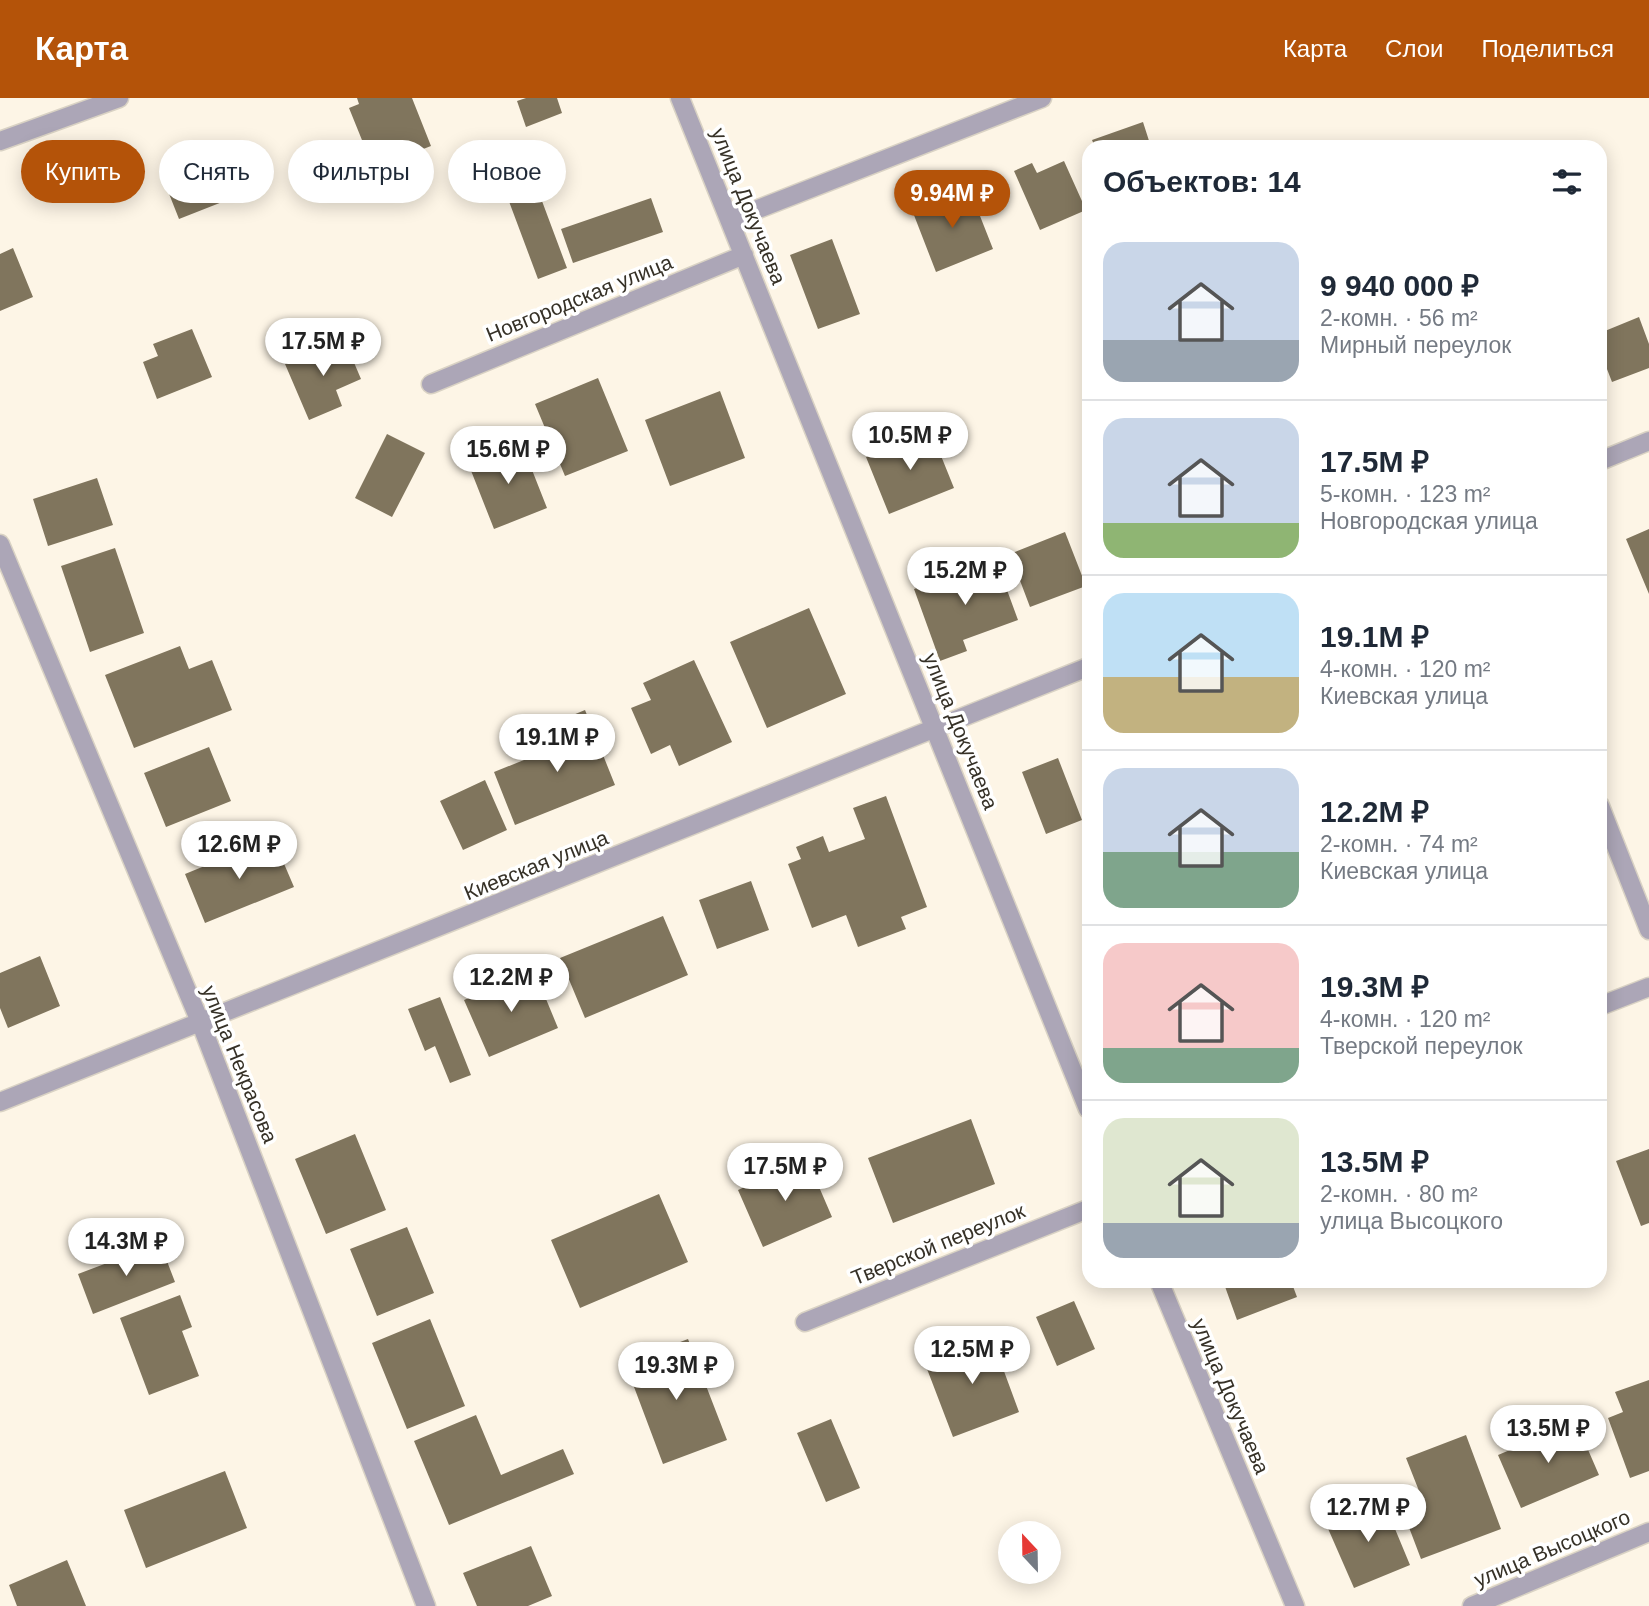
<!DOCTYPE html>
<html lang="ru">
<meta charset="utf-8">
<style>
:root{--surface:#fff;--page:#f2f2f3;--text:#1f2937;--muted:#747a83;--line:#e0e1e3;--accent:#b45309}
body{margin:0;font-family:Arial,sans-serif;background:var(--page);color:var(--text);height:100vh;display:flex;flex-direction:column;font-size:26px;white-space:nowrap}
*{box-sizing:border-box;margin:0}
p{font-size:23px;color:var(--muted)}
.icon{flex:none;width:38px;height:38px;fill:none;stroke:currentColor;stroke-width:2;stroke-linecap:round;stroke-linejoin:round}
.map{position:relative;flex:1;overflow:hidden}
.panel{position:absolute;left:1082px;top:42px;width:525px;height:1148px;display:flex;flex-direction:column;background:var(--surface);border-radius:21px;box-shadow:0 4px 18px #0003}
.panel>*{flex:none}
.banner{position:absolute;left:21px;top:42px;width:665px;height:63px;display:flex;gap:14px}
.needle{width:46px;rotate:338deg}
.tools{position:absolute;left:998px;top:1423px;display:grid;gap:14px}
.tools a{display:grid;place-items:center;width:63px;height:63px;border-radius:50%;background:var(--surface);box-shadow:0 4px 18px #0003;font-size:35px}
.price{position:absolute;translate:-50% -60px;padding:0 16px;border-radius:24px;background:#fff;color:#222;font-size:23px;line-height:46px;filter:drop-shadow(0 2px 4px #0008)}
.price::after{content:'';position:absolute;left:50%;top:42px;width:21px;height:16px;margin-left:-10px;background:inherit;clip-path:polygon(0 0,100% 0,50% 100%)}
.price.selected{background:var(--accent);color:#fff}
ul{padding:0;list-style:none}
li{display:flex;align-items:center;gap:21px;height:175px;padding:0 21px}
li+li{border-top:2px solid var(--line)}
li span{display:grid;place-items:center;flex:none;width:196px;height:140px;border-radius:21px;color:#555}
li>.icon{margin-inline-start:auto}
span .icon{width:84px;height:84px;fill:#fffc;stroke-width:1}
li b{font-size:30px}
h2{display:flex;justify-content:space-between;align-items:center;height:84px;padding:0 21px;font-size:30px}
.pill{padding:0 24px;border-radius:32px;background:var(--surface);box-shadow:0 4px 18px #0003;font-size:24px;line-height:63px}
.pill.selected{background:var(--accent);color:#fff}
header{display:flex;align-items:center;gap:42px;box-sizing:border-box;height:98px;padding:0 35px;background:var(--accent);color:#fff}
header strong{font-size:33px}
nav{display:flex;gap:38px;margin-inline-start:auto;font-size:24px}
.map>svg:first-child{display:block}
.building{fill:#80755d}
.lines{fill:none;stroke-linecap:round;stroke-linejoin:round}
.minor-casing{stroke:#d9d2c4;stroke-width:21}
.minor{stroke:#aca6b7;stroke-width:18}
.labels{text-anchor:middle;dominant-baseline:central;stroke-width:7;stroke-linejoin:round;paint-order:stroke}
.street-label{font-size:21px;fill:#363127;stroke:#fff}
</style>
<header>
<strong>Карта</strong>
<nav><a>Карта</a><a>Слои</a><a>Поделиться</a></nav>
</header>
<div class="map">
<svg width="1649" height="1508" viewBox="0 0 1649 1508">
<rect width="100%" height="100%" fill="#fdf5e6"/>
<path class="building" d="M357 0H412L431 48 387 65 380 46 366 52 349 10 359 6Z
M526 0H557L562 15 526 29 517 3Z
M1143 24 1151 49H1095L1092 42Z
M218 42 240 97 179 121 162 78 174 73 169 61Z
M1064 63 1086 112 1040 132 1014 73 1032 65 1037 75Z
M536 87 567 170 538 181 507 98Z
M969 90 993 151 936 174 912 112Z
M651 100 663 134 573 165 561 131Z
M832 141 860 216 818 231 790 157Z
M13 150 33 199 0 213V156Z
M1639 219 1649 246V270L1612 284 1600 253V235Z
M192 231 212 279 157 301 143 264 158 258 153 246Z
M344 241 361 281 336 292 342 308 309 322 285 266Z
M598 280 628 353 565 378 535 306Z
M720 293 745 360 670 388 645 322Z
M931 333 954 390 889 416 866 359Z
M387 336 425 355 392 419 355 400Z
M521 344 547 410 494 431 468 365Z
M97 380 113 427 48 448 33 401Z
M1649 431V496L1626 441Z
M1065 434 1086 488 1030 509 1010 456Z
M115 450 144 535 90 554 61 468Z
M996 462 1018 522 963 542 967 553 940 563 914 491Z
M809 510 846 596 767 630 730 544Z
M180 548 189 571 212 562 232 612 134 650 105 577Z
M694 562 732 644 679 668 670 647 651 656 631 610 651 602 643 585Z
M585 612 615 687 515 727 494 674 569 644 561 622Z
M209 649 231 703 166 729 144 675Z
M1058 660 1082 722 1046 736 1022 674Z
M485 682 507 732 463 752 440 703Z
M886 698 927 809 901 819 906 831 858 849 846 817 812 830 788 766 801 761 796 749 823 738 829 754 865 741 853 710Z
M273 740 294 789 205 825 185 776Z
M751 783 769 832 717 851 699 802Z
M663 818 688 877 585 920 560 860Z
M40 858 60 908 8 930 0 910V875Z
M534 872 558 930 489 959 464 902Z
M440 899 471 977 450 985 435 948 425 953 408 911Z
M971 1021 995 1086 893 1125 868 1060Z
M355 1036 386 1112 326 1136 295 1061Z
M1649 1051V1125L1641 1128 1616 1063Z
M807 1061 832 1119 763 1149 738 1092Z
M659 1096 688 1164 580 1210 551 1142Z
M407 1129 434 1195 377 1218 350 1151Z
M160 1145 175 1184 93 1216 78 1176Z
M1223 1183H1291L1297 1199 1237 1222Z
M180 1197 192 1229 182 1233 199 1278 149 1297 120 1220Z
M1074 1203 1095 1251 1057 1268 1036 1219Z
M430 1221 465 1308 407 1331 372 1245Z
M991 1238 1019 1314 953 1339 924 1263Z
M688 1241 727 1342 663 1366 625 1265Z
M1649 1282V1373L1630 1380 1608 1320 1623 1314 1615 1294Z
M476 1317 501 1377 563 1351 574 1376 449 1427 414 1343Z
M831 1321 860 1390 826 1404 797 1335Z
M1576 1324 1599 1377 1521 1410 1498 1357Z
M1466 1337 1501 1431 1421 1461 1402 1411 1423 1403 1406 1360Z
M225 1373 247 1430 146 1470 124 1412Z
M1383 1402 1410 1467 1354 1490 1326 1426Z
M531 1448 552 1498 528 1508H477L463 1475Z
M67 1462 86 1508H17L9 1487Z"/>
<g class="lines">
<g class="minor-casing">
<path id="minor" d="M680 0 1088 1011
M0 43 119 0
M730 122 1042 0
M431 286 744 157
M1600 363 1649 343
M0 446 201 926 426 1508
M1600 708 1649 832
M1600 908 1649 889
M0 1004 1088 569
M1159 1183 1295 1508
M805 1224 1088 1111
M1472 1508 1649 1434"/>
</g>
<use href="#minor" class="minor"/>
</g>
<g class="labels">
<g class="street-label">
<text transform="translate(749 108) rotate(68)">улица Докучаева</text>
<text transform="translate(579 200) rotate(-22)">Новгородская улица</text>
<text transform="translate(961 633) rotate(68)">улица Докучаева</text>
<text transform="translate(536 767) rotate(-22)">Киевская улица</text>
<text transform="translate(240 966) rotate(68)">улица Некрасова</text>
<text transform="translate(938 1146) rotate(-22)">Тверской переулок</text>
<text transform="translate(1231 1298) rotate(67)">улица Докучаева</text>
<text transform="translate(1552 1450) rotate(-23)">улица Высоцкого</text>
</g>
</g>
</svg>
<div class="tools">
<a><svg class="needle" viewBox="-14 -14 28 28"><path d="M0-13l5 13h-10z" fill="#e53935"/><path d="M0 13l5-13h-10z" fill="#747a83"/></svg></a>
</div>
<b class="price selected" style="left:952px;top:132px">9.94M ₽</b>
<b class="price" style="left:323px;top:280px">17.5M ₽</b>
<b class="price" style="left:910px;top:374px">10.5M ₽</b>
<b class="price" style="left:508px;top:388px">15.6M ₽</b>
<b class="price" style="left:965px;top:509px">15.2M ₽</b>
<b class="price" style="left:557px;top:676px">19.1M ₽</b>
<b class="price" style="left:239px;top:783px">12.6M ₽</b>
<b class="price" style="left:511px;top:916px">12.2M ₽</b>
<b class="price" style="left:785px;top:1105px">17.5M ₽</b>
<b class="price" style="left:126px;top:1180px">14.3M ₽</b>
<b class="price" style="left:972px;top:1288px">12.5M ₽</b>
<b class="price" style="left:676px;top:1304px">19.3M ₽</b>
<b class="price" style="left:1548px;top:1367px">13.5M ₽</b>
<b class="price" style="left:1368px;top:1446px">12.7M ₽</b>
<div class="banner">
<a class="pill selected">Купить</a>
<a class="pill">Снять</a>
<a class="pill">Фильтры</a>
<a class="pill">Новое</a>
</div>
<section class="panel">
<h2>Объектов: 14<svg class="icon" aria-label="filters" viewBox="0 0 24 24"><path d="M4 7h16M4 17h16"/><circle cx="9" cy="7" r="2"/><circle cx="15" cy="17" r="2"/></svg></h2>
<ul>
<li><span style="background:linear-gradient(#c9d6e8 70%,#9aa5b1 0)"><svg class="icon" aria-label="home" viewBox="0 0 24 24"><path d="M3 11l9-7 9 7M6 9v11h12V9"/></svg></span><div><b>9 940 000 ₽</b><p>2-комн. · 56 m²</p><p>Мирный переулок</p></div></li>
<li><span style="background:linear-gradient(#c9d6e8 75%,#8fb573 0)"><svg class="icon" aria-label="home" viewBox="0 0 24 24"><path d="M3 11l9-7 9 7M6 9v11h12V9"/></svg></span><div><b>17.5M ₽</b><p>5-комн. · 123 m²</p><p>Новгородская улица</p></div></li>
<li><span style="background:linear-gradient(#bfe0f5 60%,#c2b280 0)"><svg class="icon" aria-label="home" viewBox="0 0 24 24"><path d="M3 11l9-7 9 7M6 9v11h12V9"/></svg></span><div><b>19.1M ₽</b><p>4-комн. · 120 m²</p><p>Киевская улица</p></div></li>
<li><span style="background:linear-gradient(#c9d6e8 60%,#7fa58c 0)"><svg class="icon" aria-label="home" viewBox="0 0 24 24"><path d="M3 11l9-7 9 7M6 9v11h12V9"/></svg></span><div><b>12.2M ₽</b><p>2-комн. · 74 m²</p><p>Киевская улица</p></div></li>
<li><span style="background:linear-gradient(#f6c9c9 75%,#7fa58c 0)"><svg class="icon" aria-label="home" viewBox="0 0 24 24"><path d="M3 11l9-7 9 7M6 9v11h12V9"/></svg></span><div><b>19.3M ₽</b><p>4-комн. · 120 m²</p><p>Тверской переулок</p></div></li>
<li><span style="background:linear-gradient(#dfe7d0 75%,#9aa5b1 0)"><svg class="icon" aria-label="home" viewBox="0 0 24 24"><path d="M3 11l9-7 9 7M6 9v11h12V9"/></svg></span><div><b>13.5M ₽</b><p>2-комн. · 80 m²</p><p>улица Высоцкого</p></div></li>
</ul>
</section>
</div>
